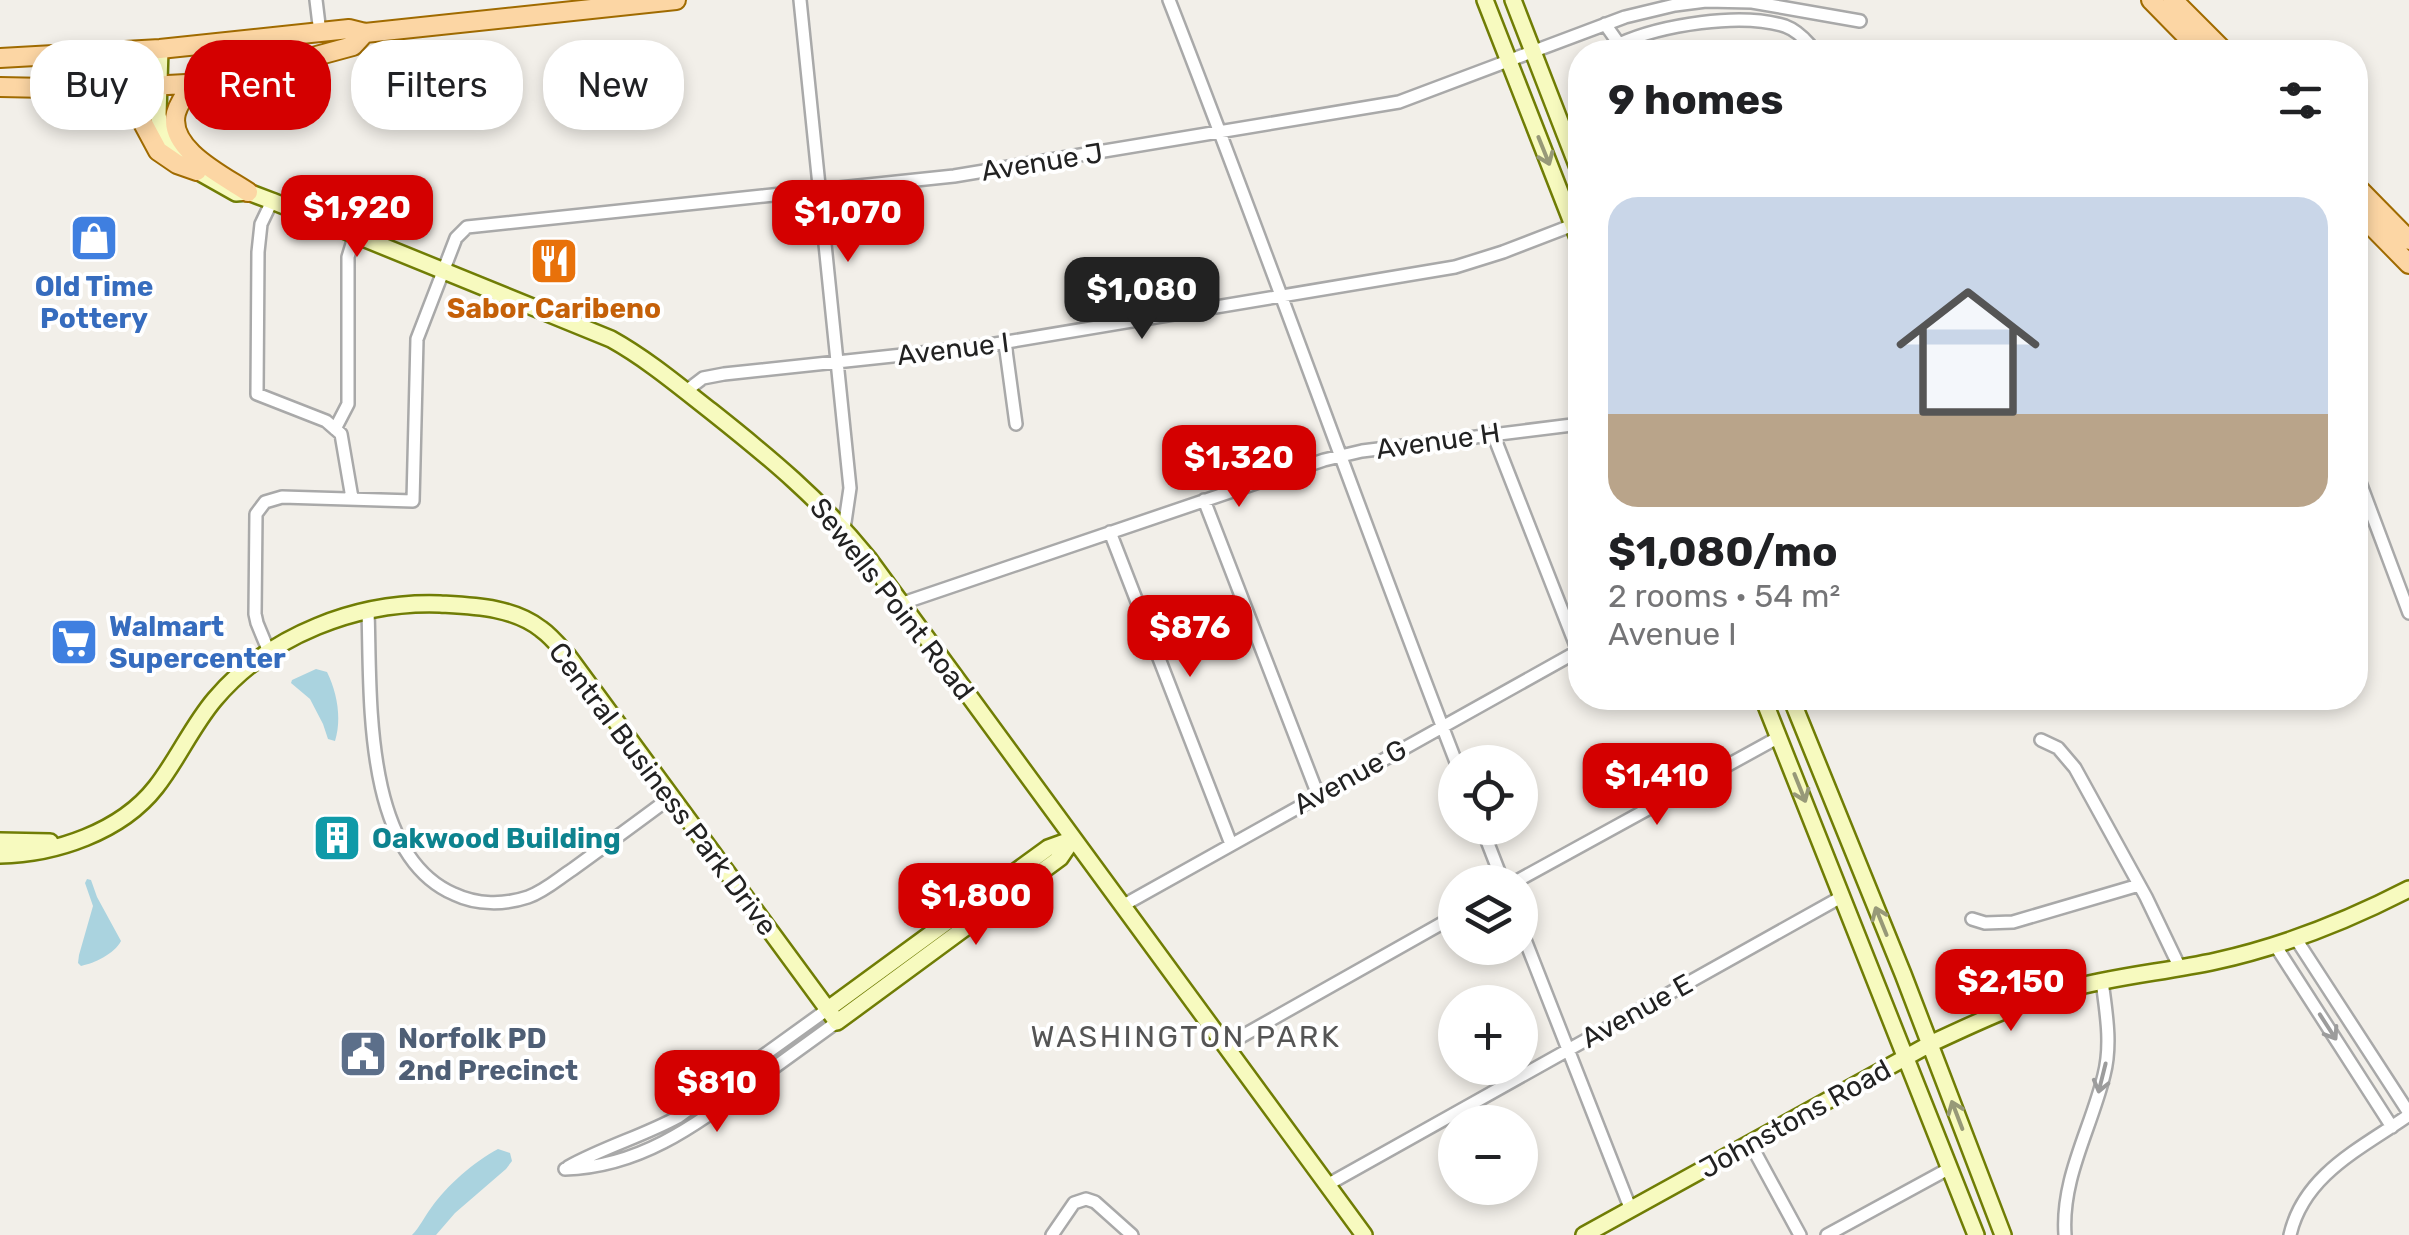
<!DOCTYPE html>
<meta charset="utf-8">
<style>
:root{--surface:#fff;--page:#f6f6f6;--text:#202124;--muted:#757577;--accent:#d40000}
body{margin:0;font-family:Rubik,sans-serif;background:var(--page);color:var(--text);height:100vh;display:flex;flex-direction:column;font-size:38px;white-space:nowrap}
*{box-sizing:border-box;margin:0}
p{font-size:32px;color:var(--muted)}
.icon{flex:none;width:55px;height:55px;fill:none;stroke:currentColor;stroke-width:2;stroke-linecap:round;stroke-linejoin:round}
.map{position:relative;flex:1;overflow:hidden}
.side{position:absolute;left:1568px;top:40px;width:800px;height:670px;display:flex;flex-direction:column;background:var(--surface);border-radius:40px;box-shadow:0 5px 15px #0003}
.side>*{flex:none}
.hud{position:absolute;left:30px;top:40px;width:950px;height:90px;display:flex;gap:20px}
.buttons{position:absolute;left:1438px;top:745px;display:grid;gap:20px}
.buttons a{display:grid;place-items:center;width:100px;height:100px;border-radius:50%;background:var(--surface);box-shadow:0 5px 15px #0003;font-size:50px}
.price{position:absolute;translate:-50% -85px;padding:0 22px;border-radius:20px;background:var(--accent);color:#fff;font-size:32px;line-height:65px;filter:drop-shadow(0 2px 5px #0008)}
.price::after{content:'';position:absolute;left:50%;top:60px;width:30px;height:22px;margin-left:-15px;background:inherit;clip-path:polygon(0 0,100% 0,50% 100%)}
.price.selected{background:#222;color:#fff}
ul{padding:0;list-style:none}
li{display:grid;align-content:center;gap:20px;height:530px;padding:0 40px}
li span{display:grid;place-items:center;height:310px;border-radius:30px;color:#555}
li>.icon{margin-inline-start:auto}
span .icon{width:180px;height:180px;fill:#fffc;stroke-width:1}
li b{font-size:42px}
h2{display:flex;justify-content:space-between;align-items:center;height:120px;padding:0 40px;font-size:42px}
.tag{padding:0 35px;border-radius:40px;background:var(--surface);box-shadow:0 5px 15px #0003;font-size:35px;line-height:90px}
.tag.selected{background:var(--accent);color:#fff}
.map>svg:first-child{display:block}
.water{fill:#aad3df}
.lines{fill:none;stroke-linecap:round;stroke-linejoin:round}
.street-casing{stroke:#a9a9a9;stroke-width:16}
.secondary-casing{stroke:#707d05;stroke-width:20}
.primary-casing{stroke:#a06b00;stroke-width:22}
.street{stroke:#fff;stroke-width:11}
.secondary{stroke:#f7fabf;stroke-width:15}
.primary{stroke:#fcd6a4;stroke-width:18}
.oneway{stroke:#979978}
.oneway2{stroke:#9c9c9c}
.labels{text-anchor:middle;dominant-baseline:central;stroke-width:8;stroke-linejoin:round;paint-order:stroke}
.street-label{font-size:28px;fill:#222;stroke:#fff}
.shop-label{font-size:28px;font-weight:bold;fill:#366cbe;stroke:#fff}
.food-label{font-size:28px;font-weight:bold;fill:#c56008;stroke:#fff}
.culture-label{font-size:28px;font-weight:bold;fill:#0d838f;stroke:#fff;text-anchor:start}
.service-label{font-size:28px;font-weight:bold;fill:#4e5e75;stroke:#fff;text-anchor:start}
.neighbourhood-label{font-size:30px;letter-spacing:2.5px;fill:#555;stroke:#fff}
</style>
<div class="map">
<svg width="2409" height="1235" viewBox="0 0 2409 1235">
<rect width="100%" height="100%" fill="#f2efe9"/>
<path class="water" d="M316 669 327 672C337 692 342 719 335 741L328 739 323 724 310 699 291 683 292 680Z
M87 879 91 880 97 897 121 941C114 954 95 963 81 966L78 963 79 955 93 906 85 883Z
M498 1149 510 1153 512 1161 506 1169 455 1213 436 1235H412C420 1227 424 1217 431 1208 447 1185 474 1162 498 1149Z"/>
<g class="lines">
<g class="street-casing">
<path id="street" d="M316 0 320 33
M800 0 850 488 844 529
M1169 0C1268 253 1358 509 1456 762
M1605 24 1619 44C1661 25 1740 12 1785 26 1796 30 1803 37 1810 45
M272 201 261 224 258 252 257 394 326 421 341 434 352 498
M1005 343 1016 424
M2355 365 2357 374 2355 404
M686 391 703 378 724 374 977 347 1455 267 1503 252 1573 225
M335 429 348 404V257L355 234
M1493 434 1578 651
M2355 469 2409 613
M1204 500 1318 795
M1110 532 1231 844
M900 604 1324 460 1362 451 1580 424
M368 611C371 694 362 854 454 894 477 905 504 905 528 897 545 891 559 878 573 869 606 845 639 821 671 797
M269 652 257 623 255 614 256 514 265 502 282 497 413 501 417 339 456 238 467 227 954 176 1399 102 1625 17 1675 5 1706 1 1752 2 1860 21
M2041 740 2058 748 2075 768 2146 897 2180 968
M1482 828 1503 882
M1515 882 1779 737
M1122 906 1580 650
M1972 919 1985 923 2013 922 2139 885
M1520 927 1631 1210
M2296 939 2409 1113
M2275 945 2392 1127
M1230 1053 1233 1044 1237 1039 1455 916
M1750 1143 1800 1235
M568 1167C604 1147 643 1136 678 1117L828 1009
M565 1169C639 1167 693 1127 750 1085 779 1064 808 1043 837 1022
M1327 1185 1843 896
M1052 1235 1074 1203 1086 1199 1095 1202 1132 1235
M1827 1235 1950 1168
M2065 1235C2061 1178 2091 1129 2104 1075 2112 1044 2106 1012 2102 981
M2290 1235C2304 1174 2362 1148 2409 1115"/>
</g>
<g class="secondary-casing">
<path id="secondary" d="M1485 0 1580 243
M1513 0 1580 173
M160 49 158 115 162 132 173 152 197 171 236 193 248 192 272 201 611 339C647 359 679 386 711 411 769 457 821 500 868 558L1364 1235
M1763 698 1976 1235
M1791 698 1903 974 2003 1235
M0 841 50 842
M0 855C55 854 121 832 156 787 178 759 192 726 215 699 269 635 358 601 440 604 474 606 513 607 541 629 551 636 560 647 568 656L837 1022 1060 858 1073 839
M828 1009 1048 848 1073 839
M1584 1235 1930 1044C1973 1024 2019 1002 2065 990 2114 976 2166 972 2216 961 2284 946 2347 921 2409 889"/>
</g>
<g class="primary-casing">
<path id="primary" d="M2151 0 2202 52
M2173 0 2225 52
M0 58 160 49 349 29 365 33 676 0
M192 85C186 93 179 103 176 113 167 149 224 176 248 192
M0 87 95 89 204 83 261 71 353 46 365 33
M100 91 127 103 137 112 158 151 177 164 197 171
M2355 185 2409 240
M2355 209 2409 264"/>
</g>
<use href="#street" class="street"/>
<use href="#secondary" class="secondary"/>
<use href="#primary" class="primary"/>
</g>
<defs><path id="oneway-shaft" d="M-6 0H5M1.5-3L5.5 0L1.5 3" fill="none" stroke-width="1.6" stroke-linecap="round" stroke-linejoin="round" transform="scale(2.5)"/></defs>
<g class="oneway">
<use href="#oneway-shaft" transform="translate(1544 151) rotate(68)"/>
<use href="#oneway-shaft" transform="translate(1800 788) rotate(68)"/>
<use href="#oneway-shaft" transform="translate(1881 921) rotate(-112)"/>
<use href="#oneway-shaft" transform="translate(1957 1115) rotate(-111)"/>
</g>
<g class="oneway2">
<use href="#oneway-shaft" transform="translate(2328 1027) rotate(57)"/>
<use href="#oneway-shaft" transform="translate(2102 1078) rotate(104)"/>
</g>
<defs>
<g id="shop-square" transform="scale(2.5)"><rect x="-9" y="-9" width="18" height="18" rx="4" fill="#3f7fe0" stroke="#fff"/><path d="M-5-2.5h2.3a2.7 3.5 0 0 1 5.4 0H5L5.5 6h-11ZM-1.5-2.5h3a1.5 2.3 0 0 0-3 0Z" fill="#fff"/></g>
<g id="restaurant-square" transform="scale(2.5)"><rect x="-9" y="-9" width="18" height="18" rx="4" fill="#e8710a" stroke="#fff"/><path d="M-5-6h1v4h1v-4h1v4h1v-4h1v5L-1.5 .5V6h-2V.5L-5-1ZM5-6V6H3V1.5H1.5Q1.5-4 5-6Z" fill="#fff"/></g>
<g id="supermarket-square" transform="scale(2.5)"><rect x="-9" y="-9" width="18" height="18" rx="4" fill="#3f7fe0" stroke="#fff"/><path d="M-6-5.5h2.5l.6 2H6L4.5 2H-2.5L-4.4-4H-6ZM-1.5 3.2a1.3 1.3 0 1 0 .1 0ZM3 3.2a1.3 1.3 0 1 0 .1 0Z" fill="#fff"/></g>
<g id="building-square" transform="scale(2.5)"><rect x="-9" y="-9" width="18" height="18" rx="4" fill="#0f9aa8" stroke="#fff"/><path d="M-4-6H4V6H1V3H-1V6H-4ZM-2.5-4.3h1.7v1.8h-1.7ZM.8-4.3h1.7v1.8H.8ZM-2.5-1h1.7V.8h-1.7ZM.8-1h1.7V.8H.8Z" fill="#fff"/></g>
<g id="civic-square" transform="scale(2.5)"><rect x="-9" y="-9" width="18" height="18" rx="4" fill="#5c6f8a" stroke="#fff"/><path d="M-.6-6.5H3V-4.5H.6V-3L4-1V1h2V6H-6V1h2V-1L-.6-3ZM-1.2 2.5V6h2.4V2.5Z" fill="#fff"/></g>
</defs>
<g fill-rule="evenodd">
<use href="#shop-square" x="94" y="238"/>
<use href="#restaurant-square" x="554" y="261"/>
<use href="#supermarket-square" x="74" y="642"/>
<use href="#building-square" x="337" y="838"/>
<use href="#civic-square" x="363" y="1054"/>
</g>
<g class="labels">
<g class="street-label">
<text transform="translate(1042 162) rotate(-9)">Avenue J</text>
<text transform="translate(953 349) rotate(-7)">Avenue I</text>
<text transform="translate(1438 441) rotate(-8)">Avenue H</text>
<text transform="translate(892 599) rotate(52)">Sewells Point Road</text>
<text transform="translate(1350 777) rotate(-29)">Avenue G</text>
<text transform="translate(663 789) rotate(53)">Central Business Park Drive</text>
<text transform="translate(1637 1011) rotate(-29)">Avenue E</text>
<text transform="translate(1795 1119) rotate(-29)">Johnstons Road</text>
</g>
<g class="shop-label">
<text x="94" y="286">Old Time<tspan x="94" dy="32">Pottery</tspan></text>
<text x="109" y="626" text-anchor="start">Walmart<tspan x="109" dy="32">Supercenter</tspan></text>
</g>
<g class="food-label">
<text x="554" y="308">Sabor Caribeno</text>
</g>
<g class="culture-label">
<text x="372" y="838">Oakwood Building</text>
</g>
<g class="service-label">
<text x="398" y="1038">Norfolk PD<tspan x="398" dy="32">2nd Precinct</tspan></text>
</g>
<g class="neighbourhood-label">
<text x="1186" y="1037">WASHINGTON PARK</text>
</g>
</g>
</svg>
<div class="buttons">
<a><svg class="icon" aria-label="locate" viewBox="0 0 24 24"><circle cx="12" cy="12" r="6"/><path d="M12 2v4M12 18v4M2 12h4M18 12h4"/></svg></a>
<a><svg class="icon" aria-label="layers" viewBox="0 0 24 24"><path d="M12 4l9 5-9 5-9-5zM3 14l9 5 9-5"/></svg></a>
<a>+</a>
<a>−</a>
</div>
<b class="price" style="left:357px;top:260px">$1,920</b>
<b class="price" style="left:848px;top:265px">$1,070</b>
<b class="price selected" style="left:1142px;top:342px">$1,080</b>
<b class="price" style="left:1239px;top:510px">$1,320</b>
<b class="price" style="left:1190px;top:680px">$876</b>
<b class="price" style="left:1657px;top:828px">$1,410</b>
<b class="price" style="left:976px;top:948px">$1,800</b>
<b class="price" style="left:2011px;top:1034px">$2,150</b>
<b class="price" style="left:717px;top:1135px">$810</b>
<div class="hud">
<a class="tag">Buy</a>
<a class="tag selected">Rent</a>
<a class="tag">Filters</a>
<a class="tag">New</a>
</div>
<section class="side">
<h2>9 homes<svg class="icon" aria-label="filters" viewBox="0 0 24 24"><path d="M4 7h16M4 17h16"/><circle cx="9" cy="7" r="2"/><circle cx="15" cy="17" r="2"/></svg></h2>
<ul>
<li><span style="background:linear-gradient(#c9d6e8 70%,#b9a48a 0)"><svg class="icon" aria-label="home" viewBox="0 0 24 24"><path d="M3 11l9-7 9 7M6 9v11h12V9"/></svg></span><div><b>$1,080/mo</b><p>2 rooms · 54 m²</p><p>Avenue I</p></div></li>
</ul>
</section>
</div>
